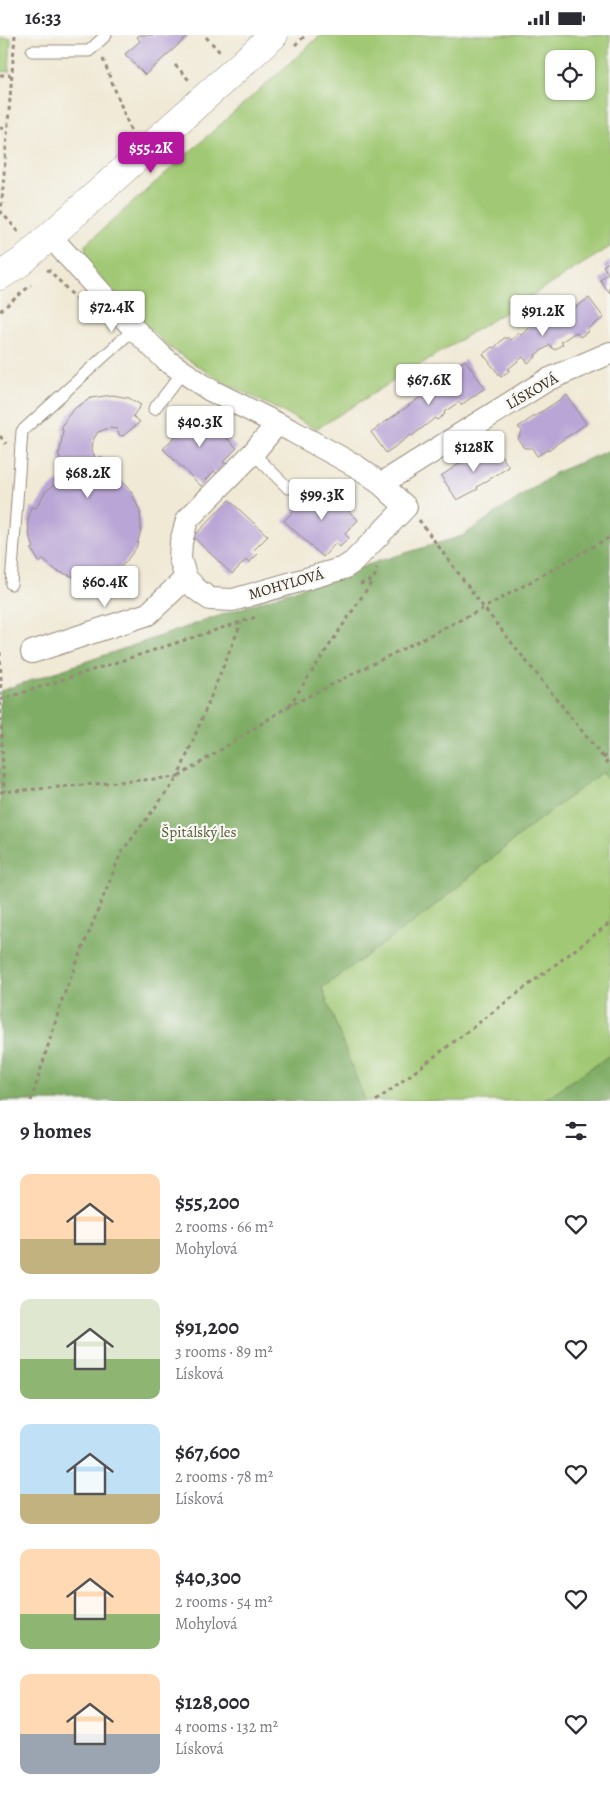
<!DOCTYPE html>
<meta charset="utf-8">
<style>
:root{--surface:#fff;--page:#f2f2f3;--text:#2b2b33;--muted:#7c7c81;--accent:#b5179e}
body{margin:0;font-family:Alegreya,serif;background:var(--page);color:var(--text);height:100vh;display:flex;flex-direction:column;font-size:19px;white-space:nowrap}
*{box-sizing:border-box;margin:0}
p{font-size:16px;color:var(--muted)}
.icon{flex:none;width:28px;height:28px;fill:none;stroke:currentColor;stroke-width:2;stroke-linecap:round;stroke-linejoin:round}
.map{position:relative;height:1066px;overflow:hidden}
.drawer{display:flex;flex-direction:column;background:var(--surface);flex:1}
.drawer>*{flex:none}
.buttons{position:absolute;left:545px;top:15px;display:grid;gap:10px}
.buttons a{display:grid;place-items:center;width:50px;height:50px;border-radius:10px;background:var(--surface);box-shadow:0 1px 4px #0004;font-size:25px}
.price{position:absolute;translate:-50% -42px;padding:0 11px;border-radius:5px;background:#fff;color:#222;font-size:16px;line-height:32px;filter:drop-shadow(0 1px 2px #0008)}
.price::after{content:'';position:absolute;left:50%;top:30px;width:15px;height:11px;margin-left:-8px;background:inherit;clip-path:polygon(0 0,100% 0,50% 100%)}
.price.selected{background:var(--accent);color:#fff}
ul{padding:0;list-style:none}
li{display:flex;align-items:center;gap:15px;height:125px;padding:0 20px}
li span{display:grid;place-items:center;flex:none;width:140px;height:100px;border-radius:10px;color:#555}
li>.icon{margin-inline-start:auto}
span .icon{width:60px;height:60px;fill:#fffc;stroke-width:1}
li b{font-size:21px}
h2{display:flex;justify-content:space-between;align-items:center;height:60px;padding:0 20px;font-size:21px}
.status{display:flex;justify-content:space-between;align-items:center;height:35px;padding:0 25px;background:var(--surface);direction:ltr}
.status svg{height:14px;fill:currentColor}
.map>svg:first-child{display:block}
.green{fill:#a1c974;stroke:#6e7a49;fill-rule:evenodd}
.forest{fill:#80ad66;stroke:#5e6c42}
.building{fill:#baa6d6}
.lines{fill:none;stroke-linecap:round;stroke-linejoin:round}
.service-casing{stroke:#968a7a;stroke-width:13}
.minor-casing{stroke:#968a7a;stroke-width:24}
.tertiary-casing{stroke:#968a7a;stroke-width:29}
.path{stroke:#968a7a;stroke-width:3;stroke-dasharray:4 4;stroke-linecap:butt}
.service{stroke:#fff;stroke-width:11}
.minor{stroke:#fff;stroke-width:22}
.tertiary{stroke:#fff;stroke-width:28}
.labels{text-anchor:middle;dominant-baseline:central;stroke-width:4.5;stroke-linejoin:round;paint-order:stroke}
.street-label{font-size:15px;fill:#3b2a1e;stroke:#f6f6f2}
.park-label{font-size:15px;fill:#5a5a38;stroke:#f6f6f2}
</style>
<div class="status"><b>16:33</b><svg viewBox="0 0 49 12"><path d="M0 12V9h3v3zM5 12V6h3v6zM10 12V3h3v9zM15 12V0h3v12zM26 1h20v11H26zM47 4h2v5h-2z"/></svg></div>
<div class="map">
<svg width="610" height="1066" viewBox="0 0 610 1066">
<rect width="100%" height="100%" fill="#f6f6f2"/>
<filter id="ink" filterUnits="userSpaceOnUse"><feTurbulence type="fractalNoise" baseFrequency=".02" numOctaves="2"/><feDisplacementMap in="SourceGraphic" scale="10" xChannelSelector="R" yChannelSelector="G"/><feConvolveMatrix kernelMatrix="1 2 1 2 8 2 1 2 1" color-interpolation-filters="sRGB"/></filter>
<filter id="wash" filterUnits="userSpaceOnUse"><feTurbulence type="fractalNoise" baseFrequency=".0096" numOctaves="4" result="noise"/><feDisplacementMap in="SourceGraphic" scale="20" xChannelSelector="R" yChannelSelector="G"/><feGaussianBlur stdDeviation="1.12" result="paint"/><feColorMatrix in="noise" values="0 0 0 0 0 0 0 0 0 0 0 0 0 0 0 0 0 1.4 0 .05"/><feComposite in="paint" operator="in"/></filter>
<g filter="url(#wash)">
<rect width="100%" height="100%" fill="#f0e9d5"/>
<path class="green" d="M321 0H610V212L316 394 216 343 167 311 88 230 85 210ZM554 24H586V56H554Z
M1 3H11L9 37 0 36Z
M602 737 610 747V1020L542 1066H365L321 953 430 875 532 790Z"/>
<path class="forest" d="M610 415V747L602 737 532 790 430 875 322 953 365 1066H0V656L379 526 462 501 557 437Z
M610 1020V1066H542Z"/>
<g id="blocks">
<path class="building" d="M139 0H189L145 40 125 19 140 6 137 2Z
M610 226V258L600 245 608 238 603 231Z
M589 263 604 283 587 294 589 296 580 302 576 297 561 307 563 309 554 315 550 310 535 320 536 322 528 328 523 322 508 334 510 335 501 342 483 319 492 312 494 313 504 303H509L511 305 519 298 521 300 525 297 530 290 536 289 537 291 546 285 547 287 563 276 564 278 572 273 573 274Z
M465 325 485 353 461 370 459 367 444 377 445 379 437 385 435 383 412 401 411 400 386 418 371 397 432 354 428 348 439 339 446 349 453 344 448 337Z
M112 360 129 363 141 370 133 381 140 387 123 401 119 400 117 394 109 393 98 397 93 405 92 415 96 425 100 421 132 458 140 477 141 495 136 513 125 528 111 540 94 546 93 541 74 542 57 536 43 525 40 528 31 514 34 513 30 503 28 487 31 472 36 473 45 457 59 446 68 442 60 425 58 417H60L63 395 61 394 67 382 75 373 91 363Z
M567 360 586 389 552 412 549 415V414L537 421 532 413H524L518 404 522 396 518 392Z
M198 376 237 413 223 427 227 430 218 439 214 436 201 451 163 414 176 400 172 396 181 387 185 391Z
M495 411 509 432 477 452 478 454 457 465 441 441 468 423 471 428Z
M320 448 358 485 345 499 349 503 340 512 336 508 323 522 284 486Z
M229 465 268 501 254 515 258 519 249 528 246 525 232 539 193 502Z"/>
</g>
</g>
<g filter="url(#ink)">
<use href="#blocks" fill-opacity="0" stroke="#968a7a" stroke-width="1"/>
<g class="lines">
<g class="service-casing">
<path id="service" d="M32 16H89L106 0
M154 374 183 337
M253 418 288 453
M11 549 22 396 134 294"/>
</g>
<g class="minor-casing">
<path id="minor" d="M50 201 134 294 166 325 210 355 292 396 356 431 381 449 406 472 353 527 344 533 233 565 210 564 196 554 186 543 180 524 181 507 187 485 253 418 277 389
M381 449 547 345 610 318
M32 617 148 579 186 543"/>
</g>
<g class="tertiary-casing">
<path id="tertiary" d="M0 241 21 227 50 201 274 0"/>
</g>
<path class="path" d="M15 0 1 177 19 197
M206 2 220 17
M295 10 306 0
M103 24 131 96
M175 30 189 45
M0 40H11
M0 93 7 94
M47 236 49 235 84 272
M0 276 31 250
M0 401 6 409
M419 485 484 573 610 731
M360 549 374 544 377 533
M0 617 1 645 0 663
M0 665 259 581
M0 667 4 757
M289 671 373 545
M603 723 610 718
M0 757 178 742 241 588
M31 1066 63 962 121 818 178 742 289 671 484 573 610 502
M376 1066 610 888"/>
<use href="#service" class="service"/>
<use href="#minor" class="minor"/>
<use href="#tertiary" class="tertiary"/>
</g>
</g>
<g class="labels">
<g class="street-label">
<text transform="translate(532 356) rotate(-30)">LÍSKOVÁ</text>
<text transform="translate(286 549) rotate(-16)">MOHYLOVÁ</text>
</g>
<g class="park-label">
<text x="199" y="797">Špitálský les</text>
</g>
</g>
</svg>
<div class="buttons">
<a><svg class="icon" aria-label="locate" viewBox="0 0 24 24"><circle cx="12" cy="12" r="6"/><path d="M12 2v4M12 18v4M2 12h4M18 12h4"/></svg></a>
</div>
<b class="price selected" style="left:151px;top:139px">$55.2K</b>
<b class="price" style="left:112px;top:298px">$72.4K</b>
<b class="price" style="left:543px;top:302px">$91.2K</b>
<b class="price" style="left:429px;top:371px">$67.6K</b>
<b class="price" style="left:200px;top:413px">$40.3K</b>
<b class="price" style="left:474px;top:438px">$128K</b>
<b class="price" style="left:88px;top:464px">$68.2K</b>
<b class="price" style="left:322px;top:486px">$99.3K</b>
<b class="price" style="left:105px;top:573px">$60.4K</b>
</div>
<section class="drawer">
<h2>9 homes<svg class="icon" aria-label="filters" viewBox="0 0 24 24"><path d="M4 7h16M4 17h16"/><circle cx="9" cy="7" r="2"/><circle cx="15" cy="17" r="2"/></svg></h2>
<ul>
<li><span style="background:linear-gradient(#ffd9b3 65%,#c2b280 0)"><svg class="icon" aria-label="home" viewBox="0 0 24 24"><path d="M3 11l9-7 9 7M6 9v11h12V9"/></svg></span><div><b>$55,200</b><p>2 rooms · 66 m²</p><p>Mohylová</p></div><svg class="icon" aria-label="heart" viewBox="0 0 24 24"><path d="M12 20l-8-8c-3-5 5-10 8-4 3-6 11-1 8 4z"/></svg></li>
<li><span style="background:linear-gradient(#dfe7d0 60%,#8fb573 0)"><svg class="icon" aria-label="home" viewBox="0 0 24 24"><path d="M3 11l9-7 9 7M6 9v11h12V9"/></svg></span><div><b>$91,200</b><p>3 rooms · 89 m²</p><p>Lísková</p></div><svg class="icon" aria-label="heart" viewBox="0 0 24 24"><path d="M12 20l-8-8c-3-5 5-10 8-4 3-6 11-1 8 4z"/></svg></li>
<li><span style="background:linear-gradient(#bfe0f5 70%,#c2b280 0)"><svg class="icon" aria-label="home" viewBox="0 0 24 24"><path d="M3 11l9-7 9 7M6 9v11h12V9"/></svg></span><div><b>$67,600</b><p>2 rooms · 78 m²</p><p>Lísková</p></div><svg class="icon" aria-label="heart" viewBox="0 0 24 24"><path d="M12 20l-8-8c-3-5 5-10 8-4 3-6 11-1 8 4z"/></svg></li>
<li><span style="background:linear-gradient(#ffd9b3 65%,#8fb573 0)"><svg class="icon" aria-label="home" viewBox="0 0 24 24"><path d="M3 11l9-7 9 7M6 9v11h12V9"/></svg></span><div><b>$40,300</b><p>2 rooms · 54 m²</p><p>Mohylová</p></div><svg class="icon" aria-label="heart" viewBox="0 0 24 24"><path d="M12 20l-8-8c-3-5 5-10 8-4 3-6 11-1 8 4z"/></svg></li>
<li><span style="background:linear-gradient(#ffd9b3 60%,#9aa5b1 0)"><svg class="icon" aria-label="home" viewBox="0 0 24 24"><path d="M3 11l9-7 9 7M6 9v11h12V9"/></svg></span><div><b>$128,000</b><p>4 rooms · 132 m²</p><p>Lísková</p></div><svg class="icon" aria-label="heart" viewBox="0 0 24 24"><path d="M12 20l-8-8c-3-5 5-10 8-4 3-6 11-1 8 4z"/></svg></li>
</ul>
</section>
